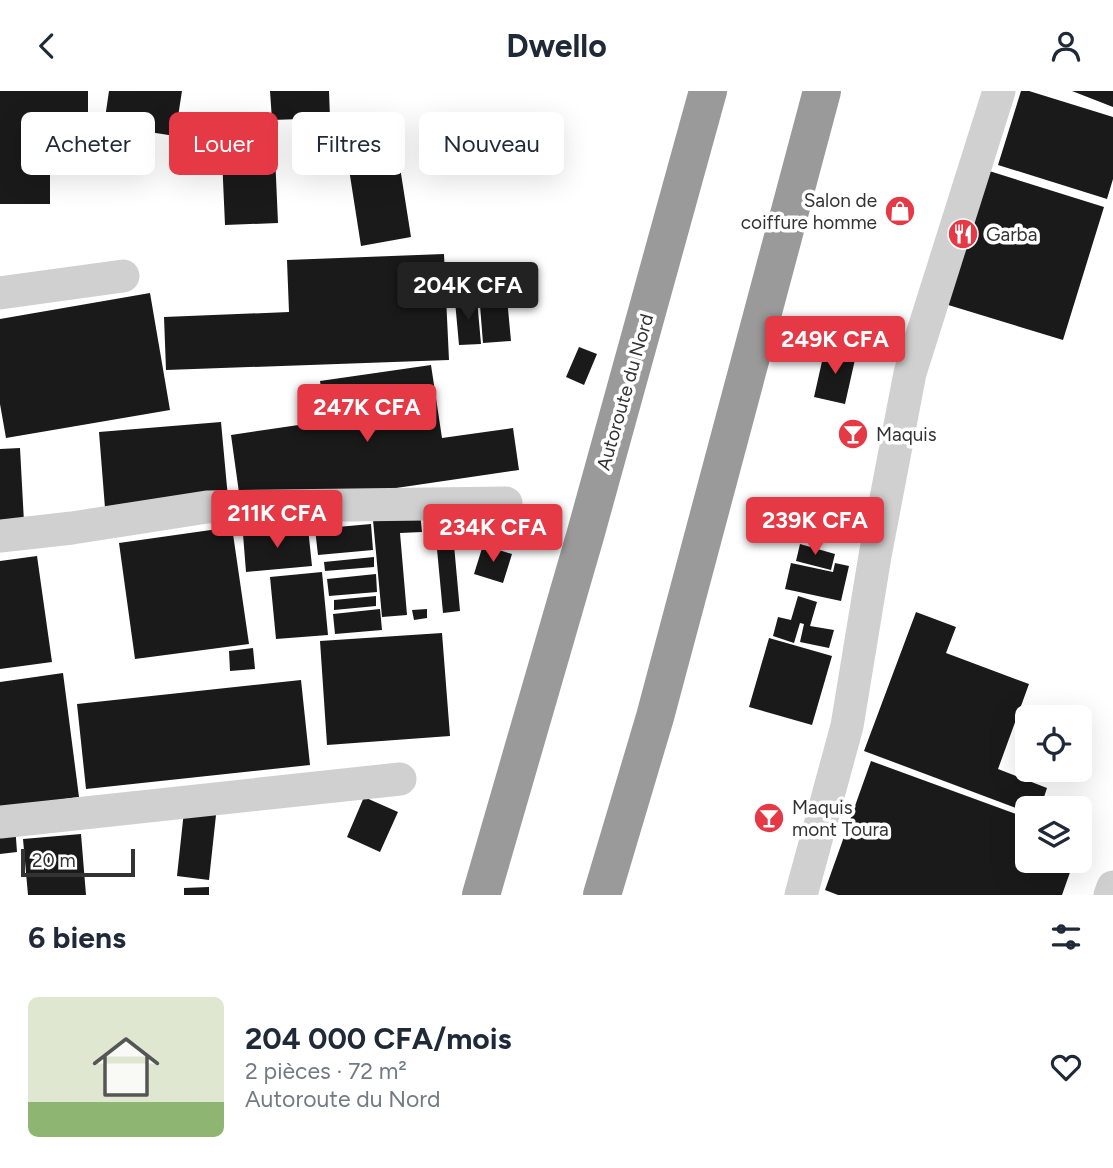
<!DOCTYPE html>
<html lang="fr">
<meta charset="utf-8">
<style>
:root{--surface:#fff;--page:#f2f2f3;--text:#1f2937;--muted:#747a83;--line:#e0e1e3;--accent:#e63946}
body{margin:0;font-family:Figtree,sans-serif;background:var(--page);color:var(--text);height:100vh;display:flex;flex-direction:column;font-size:26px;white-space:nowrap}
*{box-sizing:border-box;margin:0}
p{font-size:23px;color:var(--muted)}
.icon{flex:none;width:38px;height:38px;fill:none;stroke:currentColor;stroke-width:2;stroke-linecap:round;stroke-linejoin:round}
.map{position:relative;height:804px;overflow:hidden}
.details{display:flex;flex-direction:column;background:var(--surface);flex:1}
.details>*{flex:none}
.banner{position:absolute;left:21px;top:21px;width:700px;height:63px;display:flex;gap:14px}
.controls{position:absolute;left:1015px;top:614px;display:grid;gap:14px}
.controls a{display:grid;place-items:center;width:77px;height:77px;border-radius:10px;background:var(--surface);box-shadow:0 7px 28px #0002;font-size:35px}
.scale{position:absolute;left:21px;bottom:18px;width:114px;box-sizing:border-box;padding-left:7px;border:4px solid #333;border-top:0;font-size:19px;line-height:24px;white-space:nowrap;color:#333;-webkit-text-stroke:5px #fff;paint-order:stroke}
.price{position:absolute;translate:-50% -60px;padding:0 16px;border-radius:7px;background:var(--accent);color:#fff;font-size:23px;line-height:46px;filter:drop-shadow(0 2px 4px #0008)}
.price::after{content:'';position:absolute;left:50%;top:42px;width:21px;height:16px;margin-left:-10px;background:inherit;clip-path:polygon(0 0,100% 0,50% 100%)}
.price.selected{background:#222;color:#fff}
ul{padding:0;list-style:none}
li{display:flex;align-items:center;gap:21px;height:175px;padding:0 28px}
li+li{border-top:2px solid var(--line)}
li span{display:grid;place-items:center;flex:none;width:196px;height:140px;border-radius:10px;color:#555}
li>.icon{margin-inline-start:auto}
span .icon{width:84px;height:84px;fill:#fffc;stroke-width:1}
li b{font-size:30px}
h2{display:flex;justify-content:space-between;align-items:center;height:84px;padding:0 28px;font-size:30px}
.pill{padding:0 24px;border-radius:10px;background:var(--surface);box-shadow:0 7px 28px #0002;font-size:24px;line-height:63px}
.pill.selected{background:var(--accent);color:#fff}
header{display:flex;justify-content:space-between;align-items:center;height:91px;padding:0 28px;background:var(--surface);font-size:32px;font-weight:700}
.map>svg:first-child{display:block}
.building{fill:#1a1a1a}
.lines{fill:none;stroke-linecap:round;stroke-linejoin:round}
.minor{stroke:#d0d0d0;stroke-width:33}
.motorway{stroke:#9a9a9a;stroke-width:38}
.labels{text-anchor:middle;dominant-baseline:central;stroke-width:7;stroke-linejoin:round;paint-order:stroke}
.poi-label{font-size:19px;fill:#333;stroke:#fff;text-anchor:start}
.street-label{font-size:19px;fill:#333;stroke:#fff}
</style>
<header><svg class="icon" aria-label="back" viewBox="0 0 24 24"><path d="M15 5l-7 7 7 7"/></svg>Dwello<svg class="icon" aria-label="person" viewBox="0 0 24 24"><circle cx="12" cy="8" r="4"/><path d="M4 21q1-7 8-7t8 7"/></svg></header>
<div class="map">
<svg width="1113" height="804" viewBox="0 0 1113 804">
<rect width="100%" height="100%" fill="#fff"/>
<path class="building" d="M0 0H88V34L50 33V113H0Z
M109 0H182L175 45 104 34Z
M270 0H329L330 27 272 29Z
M1021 0H1029L1113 26V88L1107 108 998 74Z
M1072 0H1113V16Z
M274 41 278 132 225 134 221 44Z
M396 51 411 146 361 155 346 59Z
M986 79 1104 116 1063 249 945 213Z
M444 163 449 269 166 279 164 226 289 221 287 169Z
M504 175 511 250 483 252 477 177Z
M150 202 170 319 6 347 0 313V228Z
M477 208 481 253 459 254 455 210Z
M579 256 597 263 584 294 566 286Z
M825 257 856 264 845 313 814 306Z
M431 274 442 347 513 337 519 379 301 411 240 409 231 344 326 330 320 290Z
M221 331 228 407 105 417 99 341Z
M20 357 24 431 0 433V358Z
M420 421 422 441 400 442 407 524 382 526 373 429Z
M451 421 460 520 443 522 435 437 425 438 424 424Z
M371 433 373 459 318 464 315 438Z
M232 436 249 553 135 568 119 452Z
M308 437 312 475 246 481 243 443Z
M800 453 835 463 831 479 796 470Z
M483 454 512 463 503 492 474 483Z
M37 465 52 571 0 578V470Z
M374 466V476L325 480 324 471Z
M791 472 833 481 835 472 849 475 841 510 785 498Z
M322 481 328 544 276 548 270 486Z
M376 483 377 501 329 505 327 488Z
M376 505V515L334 519V509Z
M798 505 817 511 810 535 834 539 829 557 800 551 804 533 800 532 794 552 773 545 778 526 791 529Z
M380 518 382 539 335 543 333 523Z
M427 518V527L414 529 412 519Z
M916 521 956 536 946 562 1029 593 998 678 1047 697 1040 718H1027V721L864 660Z
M442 542 450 645 327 654 320 550Z
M769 547 832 565 812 634 749 616Z
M253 557 255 578 230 580 229 560Z
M63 582 79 706 0 717V591Z
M301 589 310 674 86 698 77 613Z
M871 670 1027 727V770H1074L1062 804H838L825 799Z
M364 706 398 721 380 761 347 746Z
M184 720 216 724 209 789 177 785Z
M15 734 17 761 0 763V735Z
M81 743 86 804H28L23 748Z
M209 796V804H184V797Z"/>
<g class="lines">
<path class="minor" d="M0 202 123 185
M0 445 72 437 207 416 506 412
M0 731 400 688
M801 804 847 635 875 465 910 282 999 0
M1110 804 1113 796"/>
<path class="motorway" d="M481 804 585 445 708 0
M602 804 655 626 822 0"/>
</g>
<defs>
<g id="shop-disc" transform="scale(1.575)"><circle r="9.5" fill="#e63946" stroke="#fff"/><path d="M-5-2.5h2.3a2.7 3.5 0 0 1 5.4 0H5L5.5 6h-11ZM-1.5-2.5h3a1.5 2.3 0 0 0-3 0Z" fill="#fff"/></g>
<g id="restaurant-disc" transform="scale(1.575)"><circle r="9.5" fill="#e63946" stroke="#fff"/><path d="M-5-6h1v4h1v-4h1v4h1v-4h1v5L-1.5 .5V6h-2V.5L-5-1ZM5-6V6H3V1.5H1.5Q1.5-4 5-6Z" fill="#fff"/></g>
<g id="bar-disc" transform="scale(1.575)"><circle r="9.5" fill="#e63946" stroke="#fff"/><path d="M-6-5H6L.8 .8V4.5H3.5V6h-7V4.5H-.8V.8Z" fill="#fff"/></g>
</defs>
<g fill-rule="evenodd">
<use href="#shop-disc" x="900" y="120"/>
<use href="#restaurant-disc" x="963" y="143"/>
<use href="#bar-disc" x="853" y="343"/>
<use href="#bar-disc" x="769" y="727"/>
</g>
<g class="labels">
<g class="poi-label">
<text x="877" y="109" text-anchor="end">Salon de<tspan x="877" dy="22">coiffure homme</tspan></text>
<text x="986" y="143">Garba</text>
<text x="876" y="343">Maquis</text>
<text x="792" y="716">Maquis<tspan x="792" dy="22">mont Toura</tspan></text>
</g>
<g class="street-label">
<text transform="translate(625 301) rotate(-74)">Autoroute du Nord</text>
</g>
</g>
</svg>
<div class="controls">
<a><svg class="icon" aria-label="locate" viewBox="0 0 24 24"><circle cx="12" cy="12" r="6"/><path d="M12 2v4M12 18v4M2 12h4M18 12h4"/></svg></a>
<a><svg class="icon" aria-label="layers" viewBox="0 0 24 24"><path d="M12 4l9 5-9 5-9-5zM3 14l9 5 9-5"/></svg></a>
</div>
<div class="scale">20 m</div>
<b class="price selected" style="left:468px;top:231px">204K CFA</b>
<b class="price" style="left:835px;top:285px">249K CFA</b>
<b class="price" style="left:367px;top:353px">247K CFA</b>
<b class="price" style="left:277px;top:459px">211K CFA</b>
<b class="price" style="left:815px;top:466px">239K CFA</b>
<b class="price" style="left:493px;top:473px">234K CFA</b>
<div class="banner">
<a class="pill">Acheter</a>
<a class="pill selected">Louer</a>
<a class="pill">Filtres</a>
<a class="pill">Nouveau</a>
</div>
</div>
<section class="details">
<h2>6 biens<svg class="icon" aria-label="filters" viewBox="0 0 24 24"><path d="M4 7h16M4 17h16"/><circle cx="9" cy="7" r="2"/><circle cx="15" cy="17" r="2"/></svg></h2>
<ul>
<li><span style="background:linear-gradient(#dfe7d0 75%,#8fb573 0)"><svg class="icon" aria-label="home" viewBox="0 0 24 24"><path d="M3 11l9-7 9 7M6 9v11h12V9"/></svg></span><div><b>204 000 CFA/mois</b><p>2 pièces · 72 m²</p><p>Autoroute du Nord</p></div><svg class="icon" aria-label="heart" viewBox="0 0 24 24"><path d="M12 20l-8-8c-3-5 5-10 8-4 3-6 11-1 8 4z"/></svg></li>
</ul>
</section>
